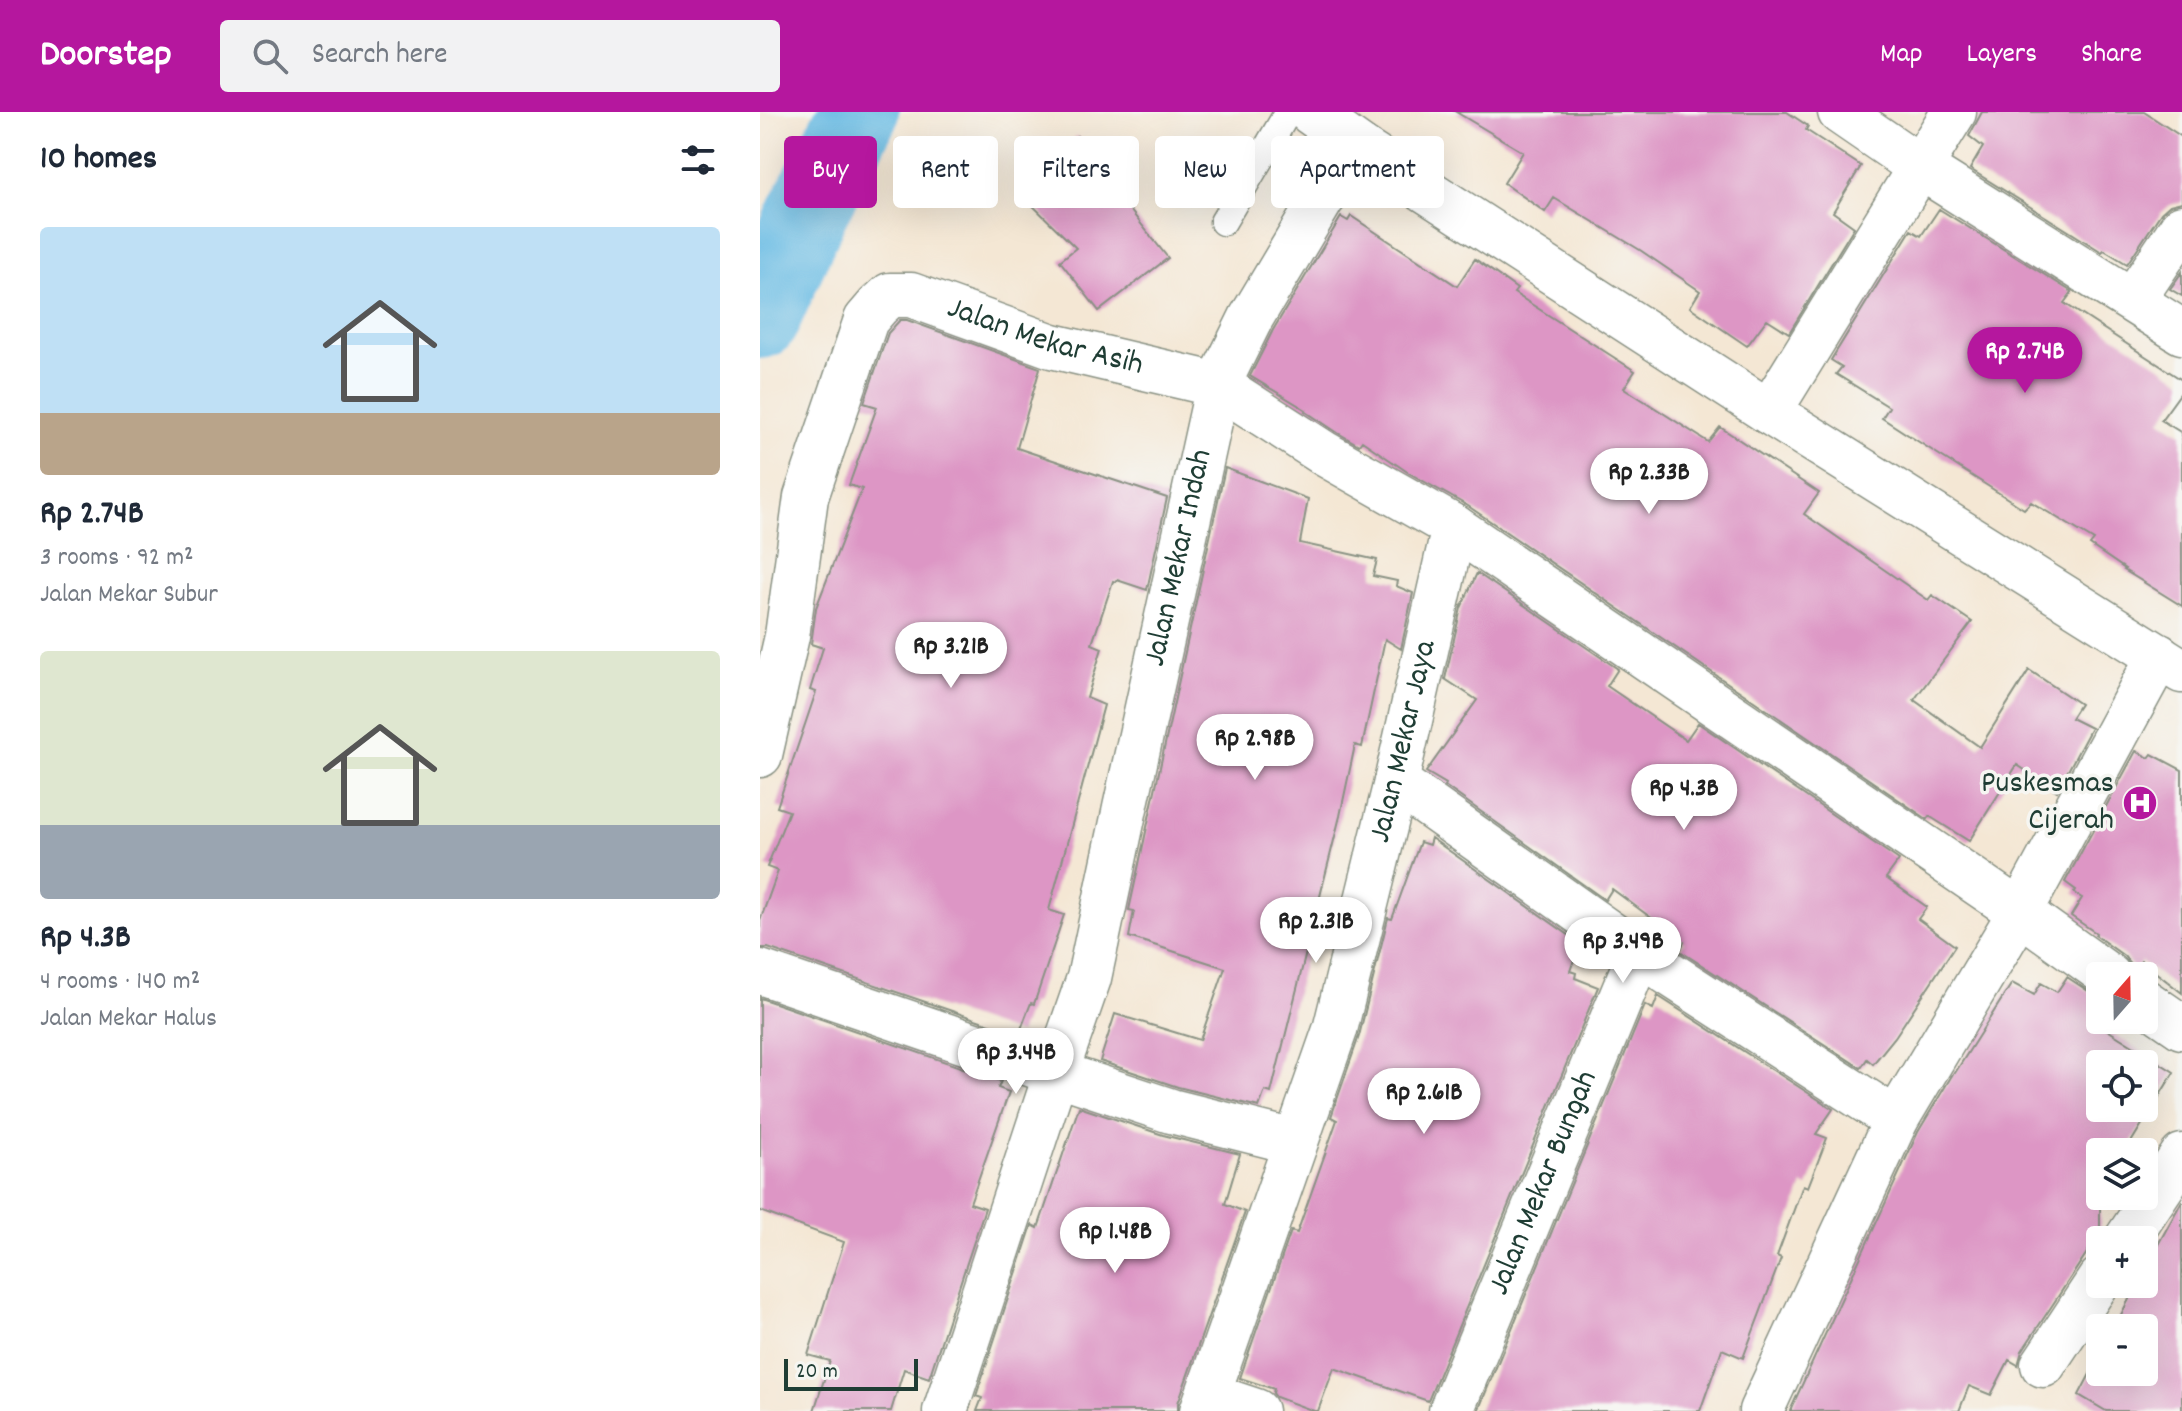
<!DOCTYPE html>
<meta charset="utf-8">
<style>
:root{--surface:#fff;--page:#f2f2f3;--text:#1f2937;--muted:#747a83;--accent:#b5179e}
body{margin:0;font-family:Dekko,sans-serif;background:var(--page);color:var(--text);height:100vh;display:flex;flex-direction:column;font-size:30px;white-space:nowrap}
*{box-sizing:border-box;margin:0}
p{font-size:26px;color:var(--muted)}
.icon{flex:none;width:44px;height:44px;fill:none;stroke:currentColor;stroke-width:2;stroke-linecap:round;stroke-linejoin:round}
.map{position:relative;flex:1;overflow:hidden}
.side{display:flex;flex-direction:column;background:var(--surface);width:760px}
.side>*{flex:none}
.top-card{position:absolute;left:24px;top:24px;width:760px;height:72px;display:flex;gap:16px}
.needle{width:52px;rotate:20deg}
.controls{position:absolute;left:1326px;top:850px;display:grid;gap:16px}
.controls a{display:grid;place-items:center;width:72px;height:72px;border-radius:8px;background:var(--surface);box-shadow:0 8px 32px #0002;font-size:40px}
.scale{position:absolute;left:24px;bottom:20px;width:134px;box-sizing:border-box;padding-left:8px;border:4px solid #1f3d34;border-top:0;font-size:22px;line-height:28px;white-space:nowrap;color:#1f3d34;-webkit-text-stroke:6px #f6f6f2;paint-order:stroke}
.price{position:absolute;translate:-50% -68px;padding:0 18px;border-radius:28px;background:#fff;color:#222;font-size:26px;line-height:52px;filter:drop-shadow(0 2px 4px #0008)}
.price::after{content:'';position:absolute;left:50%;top:48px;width:24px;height:18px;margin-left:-12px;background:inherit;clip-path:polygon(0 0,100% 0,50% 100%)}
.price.current{background:var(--accent);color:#fff}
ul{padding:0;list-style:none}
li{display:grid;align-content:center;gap:16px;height:424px;padding:0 40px}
li span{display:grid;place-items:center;height:248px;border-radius:8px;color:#555}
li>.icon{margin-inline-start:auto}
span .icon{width:144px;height:144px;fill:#fffc;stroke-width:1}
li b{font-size:34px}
h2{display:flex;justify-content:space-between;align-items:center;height:96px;padding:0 40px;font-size:34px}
.pill{padding:0 28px;border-radius:8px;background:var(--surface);box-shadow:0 8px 32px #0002;font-size:28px;line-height:72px}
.pill.current{background:var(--accent);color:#fff}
header{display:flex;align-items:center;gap:48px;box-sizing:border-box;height:112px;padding:0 40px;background:var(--accent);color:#fff}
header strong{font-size:38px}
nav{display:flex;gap:44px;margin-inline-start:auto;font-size:28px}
.search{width:560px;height:72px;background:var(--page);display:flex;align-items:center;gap:20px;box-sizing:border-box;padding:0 28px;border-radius:8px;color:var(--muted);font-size:30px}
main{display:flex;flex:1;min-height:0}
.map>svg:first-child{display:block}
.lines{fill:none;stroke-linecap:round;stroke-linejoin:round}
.river{stroke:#68bbe4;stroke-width:80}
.building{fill:#dd96c5;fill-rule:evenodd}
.lane-casing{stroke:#8a9284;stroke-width:29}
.street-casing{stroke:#8a9284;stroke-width:47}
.lane{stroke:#fff;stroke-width:26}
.street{stroke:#fff;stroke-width:44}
.labels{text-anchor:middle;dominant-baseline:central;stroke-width:7;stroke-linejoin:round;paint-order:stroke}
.street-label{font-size:32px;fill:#1f3d34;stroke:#f6f6f2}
.poi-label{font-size:32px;fill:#1f3d34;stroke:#f6f6f2;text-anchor:end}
</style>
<header>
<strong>Doorstep</strong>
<div class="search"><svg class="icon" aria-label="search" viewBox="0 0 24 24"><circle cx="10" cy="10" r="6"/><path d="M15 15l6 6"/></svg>Search here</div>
<nav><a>Map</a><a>Layers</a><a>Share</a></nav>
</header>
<main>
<section class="side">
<h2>10 homes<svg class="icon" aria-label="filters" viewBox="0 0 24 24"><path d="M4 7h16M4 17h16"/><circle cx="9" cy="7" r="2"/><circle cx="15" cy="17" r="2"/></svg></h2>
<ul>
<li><span style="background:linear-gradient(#bfe0f5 75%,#b9a48a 0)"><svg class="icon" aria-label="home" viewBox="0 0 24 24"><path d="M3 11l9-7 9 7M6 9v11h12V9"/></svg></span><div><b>Rp 2.74B</b><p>3 rooms · 92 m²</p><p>Jalan Mekar Subur</p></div></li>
<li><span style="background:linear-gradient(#dfe7d0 70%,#9aa5b1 0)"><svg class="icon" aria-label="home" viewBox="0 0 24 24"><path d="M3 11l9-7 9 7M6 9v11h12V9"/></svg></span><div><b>Rp 4.3B</b><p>4 rooms · 140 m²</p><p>Jalan Mekar Halus</p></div></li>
</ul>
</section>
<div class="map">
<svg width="1422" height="1299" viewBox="0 0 1422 1299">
<rect width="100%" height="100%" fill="#f6f6f2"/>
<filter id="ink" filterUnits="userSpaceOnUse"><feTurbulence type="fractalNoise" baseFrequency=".0125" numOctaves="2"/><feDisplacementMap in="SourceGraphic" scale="16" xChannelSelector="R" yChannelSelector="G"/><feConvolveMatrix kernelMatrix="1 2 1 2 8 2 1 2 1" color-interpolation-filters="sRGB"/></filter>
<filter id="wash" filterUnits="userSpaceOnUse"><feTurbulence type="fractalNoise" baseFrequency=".006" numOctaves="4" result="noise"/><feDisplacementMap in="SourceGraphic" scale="32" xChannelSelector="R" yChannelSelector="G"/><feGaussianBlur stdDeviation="1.8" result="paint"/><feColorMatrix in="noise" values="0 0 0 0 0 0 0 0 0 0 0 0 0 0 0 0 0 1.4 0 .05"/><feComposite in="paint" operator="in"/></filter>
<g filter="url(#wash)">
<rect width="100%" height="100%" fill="#f4e7d4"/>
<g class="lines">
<path class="river" d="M0 207 48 99 99 0"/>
</g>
<g id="blocks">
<path class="building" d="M696 0H1027L1048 14 1046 18 1101 54 1073 100 1094 115 1029 221 1007 207 987 234 930 195 940 179 880 138 794 86 785 100 744 71 763 40Z
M1222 0H1384L1422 25V90L1410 93 1401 101 1367 152 1344 138 1342 140 1210 57 1223 35 1209 24Z
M317 24 351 58 344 65 408 146 339 199 300 149 316 136 260 81Z
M1179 97 1312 180 1304 191 1422 268V279L1401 308 1422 321V494L1364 458 1365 457 1330 433 1334 428 1271 390 1264 397 1159 330 1122 306 1129 295 1076 262 1082 255 1071 248 1151 118 1161 124Z
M591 104 697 174 715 147 757 177 754 181 875 259 864 276 948 330 960 315 1059 381 1044 402 1168 488 1172 483 1212 510 1154 588 1220 635 1269 558 1320 592 1311 606 1331 616 1297 679 1257 653 1209 729 1169 704 1167 707 708 394 649 361 602 329 599 333 578 321 545 299 546 298 490 264 513 218 581 105 588 109Z
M1422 160V184L1410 177Z
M140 208H147L280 256 257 336 407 386 387 478 357 468 356 470 353 469 332 532 342 536 327 586 344 593 289 798 304 803 274 892 271 891 259 922 8 836H0V809L18 759 7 755 29 699 17 695 56 580 50 578 63 536 51 532 56 496 102 377 89 373 117 295 104 291 128 221Z
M465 356 548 387 540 431 617 448 613 464 637 469 636 474 653 481 641 537 625 527 602 635 595 633 580 704 511 981 505 979 499 995 418 975 340 949 355 902 440 928 465 856 369 825 374 799 369 798Z
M717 461 858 557 847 574 926 628 938 611 1139 748 1126 766 1167 795 1158 807 1195 834 1135 925 1113 952 1107 947 1101 956 920 839 924 830 852 777 845 788 685 674 686 672 666 660 717 588 685 567 701 496Z
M1376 639 1389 646 1392 642 1422 658V881L1381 849 1373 861 1371 853 1364 844 1335 823 1336 821 1311 804 1322 786 1314 781 1316 778 1305 770Z
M671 726 820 831 810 859 816 861 815 866 838 875 668 1289 574 1256 558 1299H554L516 1285 513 1281 514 1277 480 1266 531 1119 537 1121 577 1008 571 1005 599 924 628 806 632 807 660 730 669 733Z
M1307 865 1340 887V908H1344L1341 914 1414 960 1365 1040H1340V1121L1262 1239 1258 1253 1249 1248 1231 1283 1209 1274 1199 1299H1030L1158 1020 1194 960 1195 961 1252 871 1274 883 1281 871 1297 880ZM1340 952H1384V996H1340Z
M898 884 1073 997 1056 1022 1067 1026 1048 1075 1043 1073 1017 1144 1021 1146 983 1246 962 1237 940 1299H718L885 893 893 897Z
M0 886 241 969 238 976 249 980 210 1091 225 1096 169 1266 144 1257 131 1299H54L70 1249 48 1243 84 1130 0 1099Z
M319 995 403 1023 480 1042 465 1092 485 1100 418 1291V1299H217L222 1286 216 1284 272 1113 278 1116Z
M1422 1089V1299H1346L1319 1283 1340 1243V1260H1384V1216H1354L1377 1172H1384V1158Z"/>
</g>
</g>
<g filter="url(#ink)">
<use href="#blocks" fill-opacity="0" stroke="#8a9284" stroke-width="2"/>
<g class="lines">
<g class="lane-casing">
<path id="lane" d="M463 110 528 0"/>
</g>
<g class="street-casing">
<g id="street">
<path d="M550 0 602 37 1009 300 1422 559"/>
<path d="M1080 0 1160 55 1422 220"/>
<path d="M1373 188 1422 115"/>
<path d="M1009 300 1194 0"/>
<path id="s1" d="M0 643 27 524 46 385 106 208 118 194 130 183H151L292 234 458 273 565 342 694 415 1260 800 1349 864"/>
<path d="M636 670 879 842 1136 1008"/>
<path d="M0 860 296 961 411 999 535 1030"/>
<path d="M1384 889 1422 915"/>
<path d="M1366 1128 1422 1044"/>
<path d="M1283 1253 1340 1167"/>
<path d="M448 1283 496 1299"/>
<path id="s2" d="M185 1299 296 961 329 866 365 696 458 273 491 206 562 87 602 37"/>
<path id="s3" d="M442 1299 575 918 636 670 694 415"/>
<path id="s4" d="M691 1299 879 842"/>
<path d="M1001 1299 1136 1008 1260 800 1399 544"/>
</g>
</g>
<use href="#lane" class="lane"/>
<use href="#street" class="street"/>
</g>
</g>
<defs>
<g id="hospital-disc" transform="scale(1.8)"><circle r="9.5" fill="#b5179e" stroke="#f6f6f2"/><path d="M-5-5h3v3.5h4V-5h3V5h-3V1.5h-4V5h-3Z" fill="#fff"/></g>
</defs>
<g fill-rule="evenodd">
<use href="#hospital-disc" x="1380" y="691"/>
</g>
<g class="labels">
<g class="street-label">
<text stroke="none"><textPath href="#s1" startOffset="646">Jalan Mekar Asih</textPath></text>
<text stroke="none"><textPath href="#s2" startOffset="886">Jalan Mekar Indah</textPath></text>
<text stroke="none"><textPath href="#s3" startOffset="700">Jalan Mekar Jaya</textPath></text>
<text stroke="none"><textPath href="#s4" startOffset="246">Jalan Mekar Bungah</textPath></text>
</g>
<g class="poi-label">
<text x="1354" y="673">Puskesmas<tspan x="1354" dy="37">Cijerah</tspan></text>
</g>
</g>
</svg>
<div class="controls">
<a><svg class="needle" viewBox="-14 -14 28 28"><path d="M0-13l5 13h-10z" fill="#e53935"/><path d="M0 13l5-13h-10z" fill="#747a83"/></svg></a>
<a><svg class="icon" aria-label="locate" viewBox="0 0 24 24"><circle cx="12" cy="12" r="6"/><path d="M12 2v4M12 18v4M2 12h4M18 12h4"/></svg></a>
<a><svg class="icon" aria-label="layers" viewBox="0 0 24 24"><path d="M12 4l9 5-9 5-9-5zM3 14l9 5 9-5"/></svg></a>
<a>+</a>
<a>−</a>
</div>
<div class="scale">20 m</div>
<b class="price current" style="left:1265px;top:283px">Rp 2.74B</b>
<b class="price" style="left:889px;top:404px">Rp 2.33B</b>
<b class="price" style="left:191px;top:578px">Rp 3.21B</b>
<b class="price" style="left:495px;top:670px">Rp 2.98B</b>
<b class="price" style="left:924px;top:720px">Rp 4.3B</b>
<b class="price" style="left:556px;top:853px">Rp 2.31B</b>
<b class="price" style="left:863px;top:873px">Rp 3.49B</b>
<b class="price" style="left:256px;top:984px">Rp 3.44B</b>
<b class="price" style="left:664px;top:1024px">Rp 2.61B</b>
<b class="price" style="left:355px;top:1163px">Rp 1.48B</b>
<div class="top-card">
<a class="pill current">Buy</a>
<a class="pill">Rent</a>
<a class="pill">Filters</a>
<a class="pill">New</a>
<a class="pill">Apartment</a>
</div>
</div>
</main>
